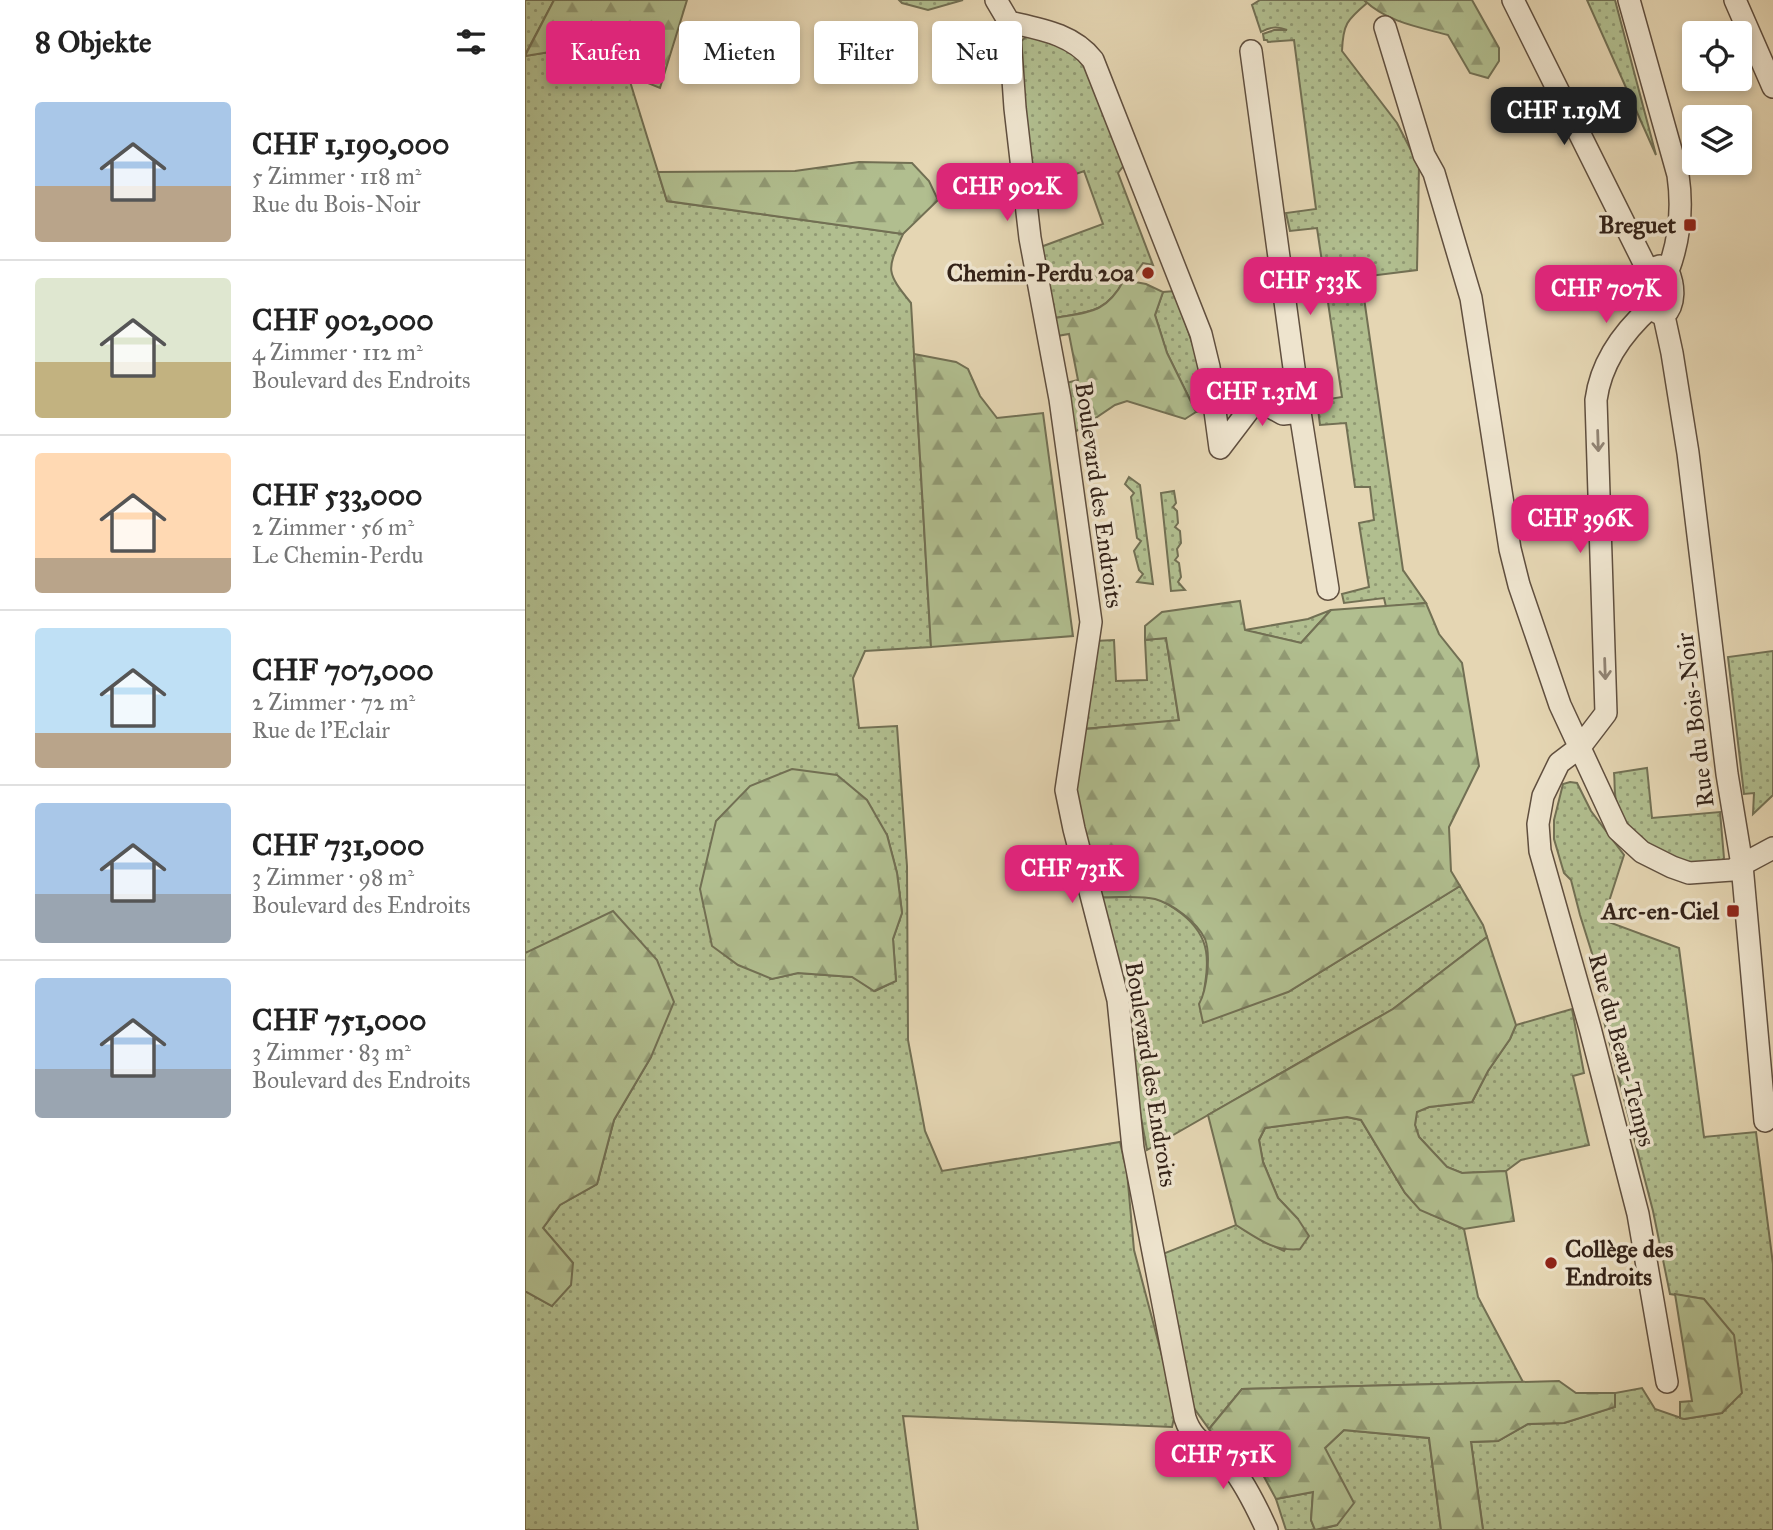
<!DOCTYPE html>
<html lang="de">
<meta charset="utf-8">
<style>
:root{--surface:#fff;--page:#f6f6f6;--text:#222;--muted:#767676;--line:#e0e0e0;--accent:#db2777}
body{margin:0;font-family:"IM FELL Great Primer",serif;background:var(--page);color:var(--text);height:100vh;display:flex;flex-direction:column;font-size:26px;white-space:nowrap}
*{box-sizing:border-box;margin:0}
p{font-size:23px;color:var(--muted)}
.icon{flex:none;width:38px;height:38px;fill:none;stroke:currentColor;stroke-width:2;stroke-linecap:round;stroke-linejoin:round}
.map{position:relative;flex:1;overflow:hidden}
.panel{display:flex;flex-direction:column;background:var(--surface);width:525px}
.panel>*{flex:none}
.banner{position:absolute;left:21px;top:21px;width:665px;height:63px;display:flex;gap:14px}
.controls{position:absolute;left:1157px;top:21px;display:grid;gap:14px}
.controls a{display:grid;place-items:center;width:70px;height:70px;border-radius:7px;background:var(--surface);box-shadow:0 4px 10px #0003;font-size:35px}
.price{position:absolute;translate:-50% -60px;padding:0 16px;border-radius:14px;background:var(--accent);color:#fff;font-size:23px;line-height:46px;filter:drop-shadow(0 2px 4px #0008)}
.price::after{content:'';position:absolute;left:50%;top:42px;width:21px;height:16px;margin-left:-10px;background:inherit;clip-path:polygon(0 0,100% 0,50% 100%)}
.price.active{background:#222;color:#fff}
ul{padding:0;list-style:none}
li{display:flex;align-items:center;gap:21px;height:175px;padding:0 35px}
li+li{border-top:2px solid var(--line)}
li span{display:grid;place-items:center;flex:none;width:196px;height:140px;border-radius:7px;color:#555}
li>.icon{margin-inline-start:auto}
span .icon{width:84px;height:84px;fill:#fffc;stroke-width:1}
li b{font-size:30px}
h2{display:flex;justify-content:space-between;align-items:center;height:84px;padding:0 35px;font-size:30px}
.pill{padding:0 24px;border-radius:7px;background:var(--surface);box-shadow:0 4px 10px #0003;font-size:24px;line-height:63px}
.pill.active{background:var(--accent);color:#fff}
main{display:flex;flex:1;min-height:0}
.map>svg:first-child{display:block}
.green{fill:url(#green-dots);stroke:#727054;stroke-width:2;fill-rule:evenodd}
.forest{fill:url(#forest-firs);stroke:#727054;stroke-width:2}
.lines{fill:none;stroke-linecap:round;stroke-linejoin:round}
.minor-casing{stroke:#604f3f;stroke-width:24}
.minor{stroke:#eee4ce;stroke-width:21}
.oneway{stroke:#908373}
.poi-dot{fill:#8f2418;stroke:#eee4ce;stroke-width:2.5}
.labels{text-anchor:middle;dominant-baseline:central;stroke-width:7;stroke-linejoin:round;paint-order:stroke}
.poi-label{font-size:24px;font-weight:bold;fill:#332218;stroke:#eee4ce;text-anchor:end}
.street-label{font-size:24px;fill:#332218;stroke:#eee4ce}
</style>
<main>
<section class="panel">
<h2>8 Objekte<svg class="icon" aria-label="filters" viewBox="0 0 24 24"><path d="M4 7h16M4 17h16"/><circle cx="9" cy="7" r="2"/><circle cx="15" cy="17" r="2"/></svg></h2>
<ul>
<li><span style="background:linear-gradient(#a9c7e8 60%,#b9a48a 0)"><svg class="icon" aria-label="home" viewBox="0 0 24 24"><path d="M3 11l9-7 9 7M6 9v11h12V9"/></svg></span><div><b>CHF 1,190,000</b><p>5 Zimmer · 118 m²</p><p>Rue du Bois-Noir</p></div></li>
<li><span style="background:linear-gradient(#dfe7d0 60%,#c2b280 0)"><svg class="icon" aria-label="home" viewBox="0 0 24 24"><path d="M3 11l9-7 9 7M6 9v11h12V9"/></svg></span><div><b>CHF 902,000</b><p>4 Zimmer · 112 m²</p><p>Boulevard des Endroits</p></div></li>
<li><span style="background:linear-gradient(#ffd9b3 75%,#b9a48a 0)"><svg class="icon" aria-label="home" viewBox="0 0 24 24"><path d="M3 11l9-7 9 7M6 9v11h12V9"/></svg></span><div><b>CHF 533,000</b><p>2 Zimmer · 56 m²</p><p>Le Chemin-Perdu</p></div></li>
<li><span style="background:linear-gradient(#bfe0f5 75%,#b9a48a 0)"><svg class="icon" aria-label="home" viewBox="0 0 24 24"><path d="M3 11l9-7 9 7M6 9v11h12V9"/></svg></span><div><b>CHF 707,000</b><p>2 Zimmer · 72 m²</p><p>Rue de l'Eclair</p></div></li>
<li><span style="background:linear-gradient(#a9c7e8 65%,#9aa5b1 0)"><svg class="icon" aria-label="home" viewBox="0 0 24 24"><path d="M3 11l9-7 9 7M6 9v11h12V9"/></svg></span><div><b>CHF 731,000</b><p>3 Zimmer · 98 m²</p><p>Boulevard des Endroits</p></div></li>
<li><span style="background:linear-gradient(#a9c7e8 65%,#9aa5b1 0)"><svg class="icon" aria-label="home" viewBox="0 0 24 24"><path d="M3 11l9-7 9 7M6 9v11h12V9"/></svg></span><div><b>CHF 751,000</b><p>3 Zimmer · 83 m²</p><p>Boulevard des Endroits</p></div></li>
</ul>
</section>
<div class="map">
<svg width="1248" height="1530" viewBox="0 0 1248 1530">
<defs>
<pattern id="green-dots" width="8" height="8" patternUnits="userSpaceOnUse" patternTransform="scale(1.75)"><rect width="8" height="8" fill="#b1be8f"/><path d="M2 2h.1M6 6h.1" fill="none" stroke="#919a74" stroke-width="1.8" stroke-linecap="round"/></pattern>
<pattern id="forest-firs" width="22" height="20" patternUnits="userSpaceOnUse" patternTransform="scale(1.75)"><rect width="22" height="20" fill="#b1be8f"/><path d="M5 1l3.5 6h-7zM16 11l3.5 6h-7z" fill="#919a74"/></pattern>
</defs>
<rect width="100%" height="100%" fill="#e5d6b3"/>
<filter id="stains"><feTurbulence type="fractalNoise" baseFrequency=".00286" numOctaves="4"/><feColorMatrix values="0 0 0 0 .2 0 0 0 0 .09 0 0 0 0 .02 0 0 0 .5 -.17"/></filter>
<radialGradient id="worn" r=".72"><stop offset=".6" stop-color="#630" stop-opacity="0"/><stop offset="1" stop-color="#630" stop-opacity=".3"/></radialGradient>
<path class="green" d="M0 0H29L0 55Z
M374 0H438L403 10 377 3Z
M735 0H839L842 3C822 20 818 24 817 51L872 123 894 166 892 270 836 277 878 570 901 603 861 607 859 598 819 603 817 594 844 587 834 523 849 520 845 487H830L821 423 795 425 792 401 817 397 792 228 765 231 761 213 791 209 769 40 743 42 742 40H739L738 34 749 30H762C752 26 745 27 736 32L727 5Z
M1062 0H1090L1131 155Z
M515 35 548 53 562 70 600 164 593 173 628 265 618 263 605 281 599 280C581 314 563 312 529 318L513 248 578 224 559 171 504 191 493 44 502 36Z
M68 45 103 75 142 201 378 234C362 270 360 271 386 303L406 647 340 651 328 678 334 728 372 726 382 866 383 1040 400 1131 417 1171 595 1142 602 1172 609 1250 651 1409 647 1427 378 1416 393 1530H0V1291L27 1306 48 1263 18 1228 35 1205 72 1184 89 1120 126 1057 8 951 0 953V56ZM362 835 372 873 377 913 368 939 371 981 350 991 328 977 273 973 246 979Z
M650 291 672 358 682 410 671 412 642 353 630 315 638 292Z
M604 477 615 485 628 584 612 582 618 574 614 570 609 551 616 541 612 538 606 497 609 493 600 484Z
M649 491 651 503 648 507 652 511 653 523 650 527 655 531 656 543 652 549 653 556 650 560 654 563 656 577 653 582 660 590 646 591 636 493Z
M806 610 776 643 720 630 783 619Z
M641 638 654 721 559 729 570 641 589 640 591 681 622 680 620 640Z
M1248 651V795L1228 814 1229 793 1219 794 1203 657Z
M1122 768 1127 818 1195 812 1199 858 1196 862C1187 863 1177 865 1168 864 1133 860 1100 835 1091 800 1089 792 1090 782 1089 773Z
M1045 782 1052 783 1066 811 1099 855 1078 920 1154 948 1179 1137 1231 1132 1248 1264V1530H958L946 1442 973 1441 1003 1424 1039 1423 1089 1407 1090 1393 1117 1388 1130 1409 1159 1419 1197 1413 1179 1299 1145 1294 1128 1211 1075 1006 1081 998 1055 915 1046 880 1039 873 1029 839V820L1038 784Z
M935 886 958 925 962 937 868 1009 622 1150 575 897C591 898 614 895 629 898 640 901 648 907 657 914 687 938 684 961 678 997L763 992Z
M1047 1009 1059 1073 1048 1076 1064 1145 996 1160 981 1171 937 1173 922 1167 894 1137 890 1125 891 1112 904 1107 947 1102 963 1071 985 1039 991 1025Z
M822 1117 836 1120 880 1193 895 1209 939 1229 953 1297 998 1382 717 1389 684 1429 666 1404 635 1255 711 1225 738 1241 759 1251 773 1219 753 1198 738 1162 734 1140 740 1128Z
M819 1430 904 1438 916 1530H793L812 1525 800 1448Z
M788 1492 786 1520 790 1530H761L751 1499Z"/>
<path class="forest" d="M29 0H162L135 88 103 75 68 45 0 56Z
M839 0H947L974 48V61L963 78 945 73 923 35C893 27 862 22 839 0Z
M334 162 387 163 404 181 413 200 378 234 142 201 133 172 270 171Z
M599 280 621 284 638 292 630 315 642 353 671 412 660 419 602 401 590 405 547 434 541 383 553 380 544 334 532 336 529 318C563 312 581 314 599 280Z
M389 354 431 362 443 369 455 396 472 418 518 413 548 636 406 647Z
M715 601 720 630 776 643 806 610 901 603 914 634 937 663 954 766 924 827 926 871 935 886 763 992 678 1023 674 1004C682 990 686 955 680 939 672 922 648 904 630 899 615 895 591 898 575 897L551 793 559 729 654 720 641 638 620 640V626L637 612Z
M267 769 312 775 342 800 362 835 372 873 377 913 368 939 371 981 349 991 327 977 273 973 247 979 213 965 187 946 175 889 191 821 225 786Z
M88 911 132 960 149 1002 126 1057 89 1120 72 1184 35 1205 18 1228 48 1263 46 1285 27 1306 0 1291V953Z
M962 937 991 1025 985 1039 963 1071 947 1102 904 1107 892 1112 890 1125 894 1137 922 1167 937 1173 981 1171 989 1221 939 1229 895 1210 880 1193 836 1120 822 1117 740 1128 734 1140 738 1162 753 1198 773 1219 784 1236 775 1249C749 1252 732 1238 711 1225L683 1115 868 1009Z
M1150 1294 1179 1299 1209 1335 1217 1393 1197 1413 1159 1419 1155 1418V1402L1167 1401Z
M1034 1381 1051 1393H1090V1407L1039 1423 1003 1424 973 1441 946 1442 958 1530H916L904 1438 819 1430 800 1448 829 1503 812 1525 790 1530 786 1520 788 1492 751 1499 723 1447 704 1454 684 1429 717 1389Z"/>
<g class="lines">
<g class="minor-casing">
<path id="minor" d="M471 0 484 22 490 108 505 238 535 399 566 622 541 790 549 829 593 1000 608 1148 660 1418C669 1446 689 1446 706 1466 721 1485 732 1508 742 1530
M988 0 1124 273
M1104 0 1153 175C1158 209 1155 239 1143 271
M1210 0 1248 87
M484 22C515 29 548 34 568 60L676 334 684 367 695 448
M860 27 899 155 909 173 946 298 985 549 994 585 1035 705 1093 830 1117 852 1147 867 1164 873 1207 870 1248 848
M726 51 775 412 803 589
M1135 266 1143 271C1149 285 1151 304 1139 316L1128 310C1121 296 1113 271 1135 266Z
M1126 307C1098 332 1076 362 1071 400L1081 713 1055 747 1034 763 1018 796 1013 824 1015 851 1065 1028 1113 1214 1142 1382
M1139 316 1147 353 1163 453 1202 774 1217 865 1240 1121
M695 448 730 402 738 403 758 414 775 412"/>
</g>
<use href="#minor" class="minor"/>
</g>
<defs><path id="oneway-shaft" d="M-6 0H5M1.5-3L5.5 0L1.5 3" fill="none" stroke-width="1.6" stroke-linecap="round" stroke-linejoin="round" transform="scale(1.75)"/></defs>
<g class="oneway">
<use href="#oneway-shaft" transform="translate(1073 441) rotate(88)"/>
<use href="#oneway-shaft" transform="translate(1080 669) rotate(88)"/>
</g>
<g class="poi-dot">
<rect x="1158" y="218" width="14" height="14" rx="3.5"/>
<circle cx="623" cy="273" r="7"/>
<rect x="1201" y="904" width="14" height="14" rx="3.5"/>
<circle cx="1026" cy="1263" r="7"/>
</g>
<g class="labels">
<g class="poi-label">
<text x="1151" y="225">Breguet</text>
<text x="609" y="273">Chemin-Perdu 20a</text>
<text x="1194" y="911">Arc-en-Ciel</text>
<text x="1040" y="1249" text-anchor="start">Collège des<tspan x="1040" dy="28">Endroits</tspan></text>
</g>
<g class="street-label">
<text transform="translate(574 495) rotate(82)">Boulevard des Endroits</text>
<text transform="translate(1170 720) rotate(-97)">Rue du Bois-Noir</text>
<text transform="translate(1097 1050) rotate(75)">Rue du Beau-Temps</text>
<text transform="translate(626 1074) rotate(81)">Boulevard des Endroits</text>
</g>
</g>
<rect width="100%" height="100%" filter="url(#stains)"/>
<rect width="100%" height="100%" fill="url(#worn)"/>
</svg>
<div class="controls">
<a><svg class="icon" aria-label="locate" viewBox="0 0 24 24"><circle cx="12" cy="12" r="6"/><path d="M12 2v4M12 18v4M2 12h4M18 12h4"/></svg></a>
<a><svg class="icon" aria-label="layers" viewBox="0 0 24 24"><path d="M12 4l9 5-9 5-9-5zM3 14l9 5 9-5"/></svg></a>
</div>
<b class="price active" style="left:1039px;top:147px">CHF 1.19M</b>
<b class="price" style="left:482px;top:223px">CHF 902K</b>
<b class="price" style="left:785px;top:317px">CHF 533K</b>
<b class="price" style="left:1081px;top:325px">CHF 707K</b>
<b class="price" style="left:737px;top:428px">CHF 1.31M</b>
<b class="price" style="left:1055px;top:555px">CHF 396K</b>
<b class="price" style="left:547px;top:905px">CHF 731K</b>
<b class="price" style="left:698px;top:1491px">CHF 751K</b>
<div class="banner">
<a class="pill active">Kaufen</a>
<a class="pill">Mieten</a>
<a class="pill">Filter</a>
<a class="pill">Neu</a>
</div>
</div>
</main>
